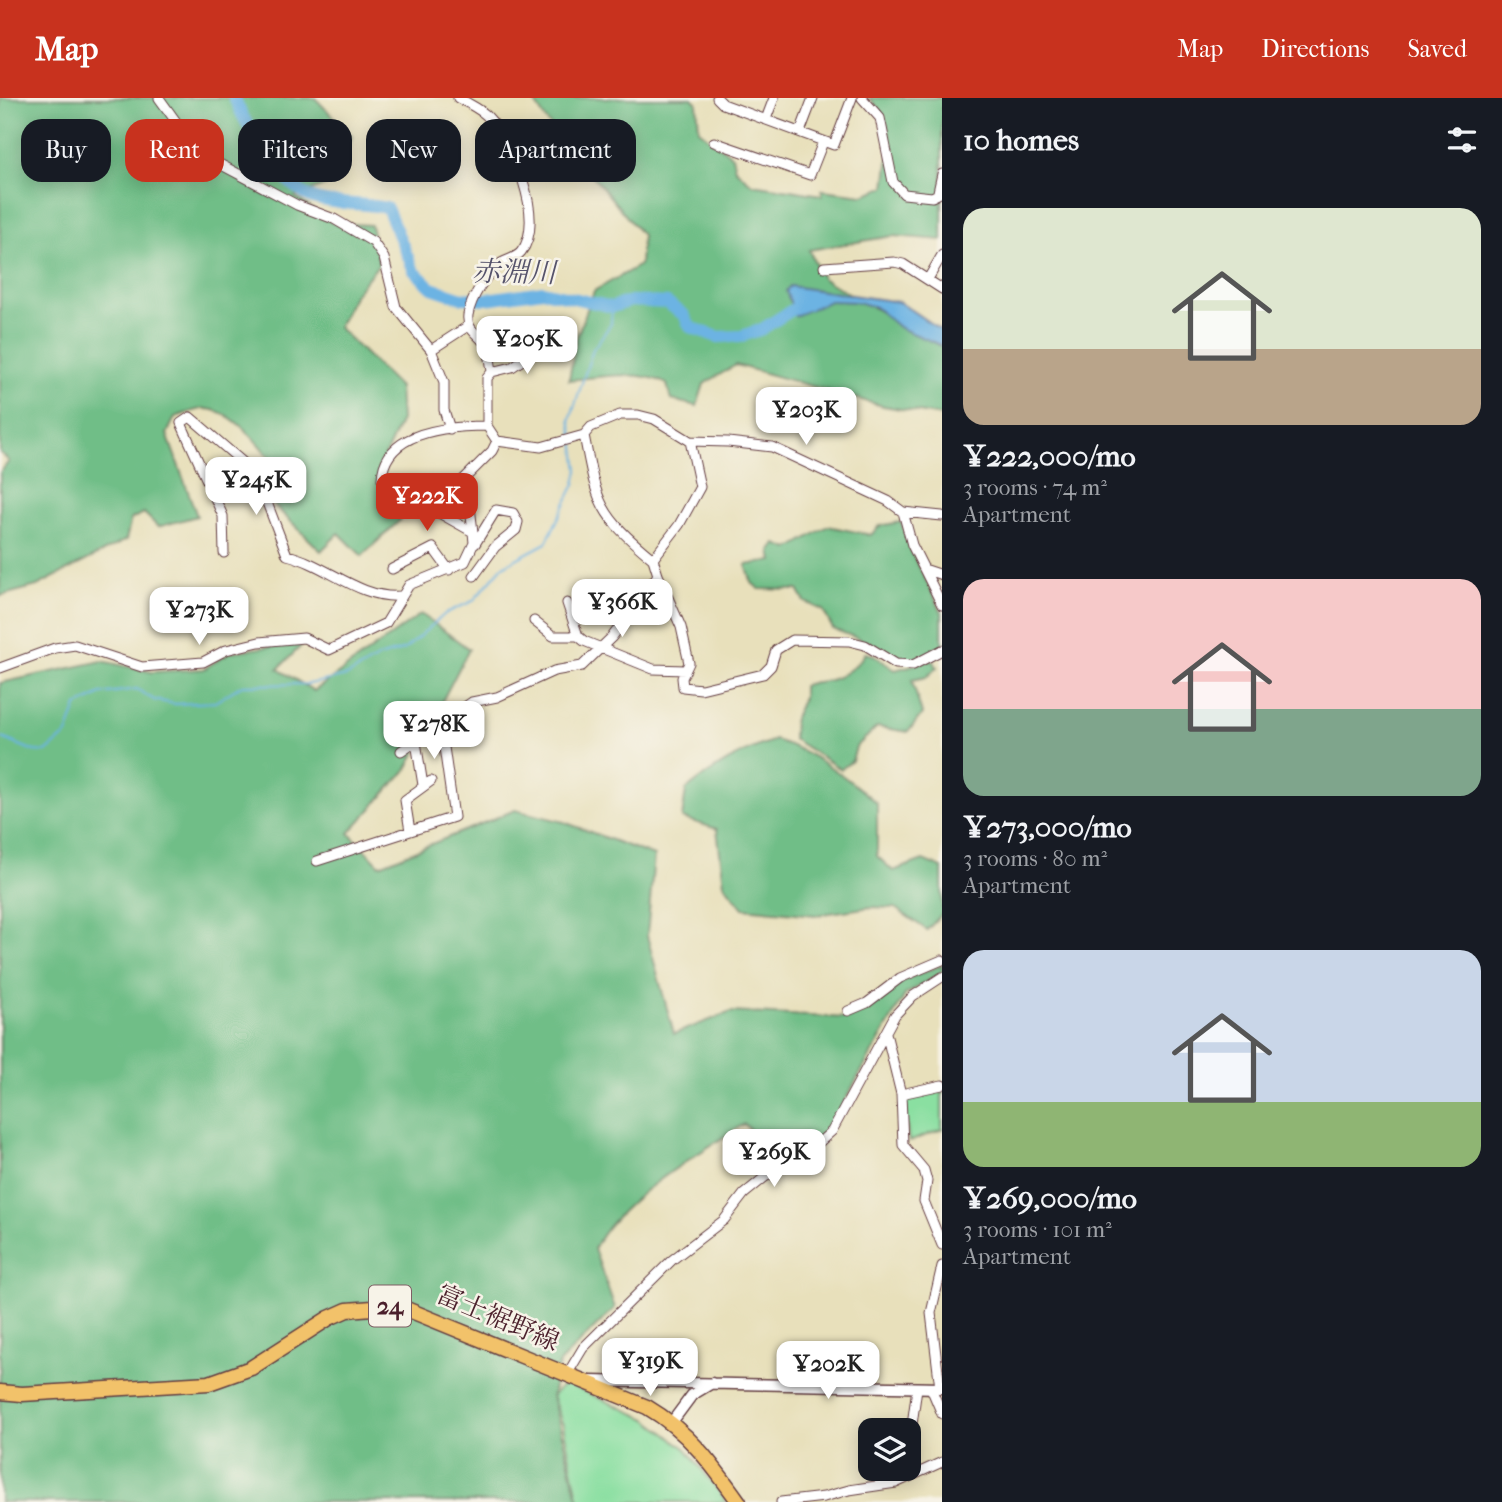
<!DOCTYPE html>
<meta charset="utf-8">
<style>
:root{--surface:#171b24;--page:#242831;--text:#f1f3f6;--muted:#9ea1a6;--accent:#c8321e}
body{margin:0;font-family:"IM FELL French Canon","Noto Serif JP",serif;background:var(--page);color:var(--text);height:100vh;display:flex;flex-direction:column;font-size:26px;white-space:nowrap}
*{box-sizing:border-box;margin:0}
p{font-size:23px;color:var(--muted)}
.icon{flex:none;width:38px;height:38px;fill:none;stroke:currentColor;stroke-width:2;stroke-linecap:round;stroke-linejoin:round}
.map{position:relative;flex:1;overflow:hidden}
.drawer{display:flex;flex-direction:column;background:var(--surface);width:560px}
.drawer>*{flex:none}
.guide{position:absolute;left:21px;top:21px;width:665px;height:63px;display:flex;gap:14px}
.tools{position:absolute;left:858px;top:1320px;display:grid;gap:14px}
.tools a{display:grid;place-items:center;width:63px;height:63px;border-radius:14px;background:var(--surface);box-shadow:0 4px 18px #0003;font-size:35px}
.price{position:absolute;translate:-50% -60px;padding:0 16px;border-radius:14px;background:#fff;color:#222;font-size:23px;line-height:46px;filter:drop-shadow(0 2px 4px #0008)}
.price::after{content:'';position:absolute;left:50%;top:42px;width:21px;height:16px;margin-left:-10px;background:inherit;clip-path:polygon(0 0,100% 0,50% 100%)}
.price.selected{background:var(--accent);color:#fff}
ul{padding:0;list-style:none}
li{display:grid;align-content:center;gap:14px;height:371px;padding:0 21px}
li span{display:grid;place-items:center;height:217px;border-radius:21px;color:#555}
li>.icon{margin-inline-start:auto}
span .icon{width:126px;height:126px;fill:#fffc;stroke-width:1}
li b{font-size:30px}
h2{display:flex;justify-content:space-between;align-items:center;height:84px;padding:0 21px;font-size:30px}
.tag{padding:0 24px;border-radius:21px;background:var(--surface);box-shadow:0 4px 18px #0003;font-size:24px;line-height:63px}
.tag.selected{background:var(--accent);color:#fff}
header{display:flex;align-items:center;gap:42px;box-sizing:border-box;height:98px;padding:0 35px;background:var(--accent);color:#fff}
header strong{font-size:33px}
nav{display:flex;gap:38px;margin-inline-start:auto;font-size:24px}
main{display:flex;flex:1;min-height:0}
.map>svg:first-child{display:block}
.green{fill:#8adfa1;stroke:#6a7f66;stroke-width:2}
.forest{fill:#6fbe87;stroke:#5c6e59;stroke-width:2}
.water{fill:#6cb3e3;stroke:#5b6987;stroke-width:2}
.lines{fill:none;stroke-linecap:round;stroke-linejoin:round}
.stream{stroke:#6cb3e3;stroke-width:2}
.river{stroke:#6cb3e3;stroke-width:12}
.minor-casing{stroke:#623c41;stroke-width:11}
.tertiary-casing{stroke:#623c41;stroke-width:13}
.primary-casing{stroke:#623c41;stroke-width:17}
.minor{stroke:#fff;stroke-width:9}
.tertiary{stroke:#fff;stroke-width:10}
.primary{stroke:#f2c26a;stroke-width:14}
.labels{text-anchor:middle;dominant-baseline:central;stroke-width:5;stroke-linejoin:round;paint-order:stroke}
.shield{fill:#f7f3e8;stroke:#7e5f64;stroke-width:2}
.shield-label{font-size:24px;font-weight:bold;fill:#4a1f2b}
.street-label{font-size:26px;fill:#4a1f2b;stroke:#f7f3e8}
.water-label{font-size:28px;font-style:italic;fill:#56536b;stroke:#f7f3e8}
</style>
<header>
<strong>Map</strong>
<nav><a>Map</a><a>Directions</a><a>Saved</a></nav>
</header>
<main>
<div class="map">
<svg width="942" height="1404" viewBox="0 0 942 1404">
<rect width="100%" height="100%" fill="#f7f3e8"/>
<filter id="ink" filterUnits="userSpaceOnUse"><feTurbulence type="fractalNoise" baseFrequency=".0143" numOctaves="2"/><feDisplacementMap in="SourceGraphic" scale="14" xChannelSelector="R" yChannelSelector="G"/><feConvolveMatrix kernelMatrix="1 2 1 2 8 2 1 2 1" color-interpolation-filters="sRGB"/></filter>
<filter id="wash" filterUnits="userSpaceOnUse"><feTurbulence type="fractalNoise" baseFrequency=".00686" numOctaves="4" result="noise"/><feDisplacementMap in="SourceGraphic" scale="28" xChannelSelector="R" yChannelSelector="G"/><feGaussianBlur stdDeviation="1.57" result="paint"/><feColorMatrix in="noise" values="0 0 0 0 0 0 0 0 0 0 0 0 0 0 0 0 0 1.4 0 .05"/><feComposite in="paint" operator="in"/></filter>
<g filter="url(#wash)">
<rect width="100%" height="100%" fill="#e8e0bb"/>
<path class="green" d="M942 992V1031L909 1044 903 998Z
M565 1285 647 1321 686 1351 727 1404H579L563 1327 552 1298Z"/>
<path class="forest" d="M0 0H315L352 38 339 82 295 99 333 125 371 127 379 166 356 194 338 229 399 289 401 322 380 369 400 422 362 458 339 435 321 453 272 405 273 364C257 344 231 309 202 311 193 312 183 317 175 319L167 336 197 418 158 429 144 415 131 421 126 442 37 488 0 498V375L9 363 0 355Z
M532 0H692L697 5 699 32 732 58 735 71 752 86 822 97V92L863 97 885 89C889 54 898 27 869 0H942V142L893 138 809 152 822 180 942 249V318L883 308 736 267 704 286 697 308 671 302 667 286C641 271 599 279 569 282L576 241 594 193 640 167 642 137 546 22Z
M901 424 913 457 942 514V550L913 562 895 560 883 550 833 531 823 512 805 504 798 492 759 491 752 485 746 467 773 463 771 453 776 446 789 451 828 428 871 437 879 428Z
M421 516 469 551 407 671 349 735 380 767 515 712 564 724 654 758 647 838 674 936 731 914 848 920 903 882 942 867V874L905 897 828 1032 807 1049 778 1057 744 1026C697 1057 619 1100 594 1151L615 1210 559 1265 552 1298 579 1404H0V585L102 563 152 574 204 571 230 554 305 544 278 571 314 593Z
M865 555 874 557 895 572 932 562 937 569 927 579 912 582 922 616 908 634 877 629 856 649 852 663 841 671 793 641 794 620 803 600V588C813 582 820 585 830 582 844 578 858 567 865 555Z
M775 642C814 654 846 679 877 705V758L893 773 923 762 942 770V816L927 832 895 810 871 809 816 817 743 810 724 786 717 731 682 720 686 692C714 669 740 654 775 642Z"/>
<path class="water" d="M790 188 899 204 942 233V248L900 230 875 209 857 204 830 203 795 218 786 193Z"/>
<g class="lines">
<path class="stream" d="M573 337 570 322 593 251 611 226 612 209
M0 639 34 653 46 654 67 636 77 608 101 596 137 591 154 602 175 606 215 604 242 587 309 586 347 578 379 559 405 551 446 515 473 503 503 468 546 445 575 386 578 372 574 342"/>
<path class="river" d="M234 0C248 31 282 91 316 101 339 107 364 105 387 110L414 173 432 190 462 200 487 201 543 193 612 209 631 203 667 205 684 217 690 229 718 239 742 238 762 231 795 210 807 206"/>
</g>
</g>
<g filter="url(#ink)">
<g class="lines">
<g class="minor-casing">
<path id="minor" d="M159 0 185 36 214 63 297 107 334 121 373 144 384 160 396 209 431 252 444 284V312L450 331
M458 0C468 5 478 10 486 17 512 43 547 122 521 154 516 160 505 162 498 167 485 178 471 200 468 217 466 233 480 236 486 248 490 255 491 266 492 274L487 280V328L497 343 541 349 584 337 591 329 620 317H638L654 321 690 343 728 344 772 349 888 403 903 414 942 418
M717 0 723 6 834 47 852 0
M862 0 880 20 893 84 904 96 932 99 942 94
M766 21 774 0
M800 34 813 0
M714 44 810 77 823 44
M938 94 942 76
M824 169 894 164 903 166 942 191
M928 181 942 157
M431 252 468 228
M492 274 512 269 545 247
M584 337C597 405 598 416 653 461
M903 414 912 447 942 507
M473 434 470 409 461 384 492 353 497 343
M224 455 223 418 181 325 190 319 253 373 249 381 266 402 287 457C326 466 359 501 400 498
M392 471 433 450 449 472
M927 472 942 477
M658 477 681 529 689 565 682 580 683 589 701 591 763 576 771 568 776 552 792 542 849 543 865 547 896 566 913 567 942 552
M474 478 495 449 516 432 518 424 513 415 496 412 475 446
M567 505 578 538 584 543 653 571 685 572
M534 523 553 538H578
M0 570 55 550 75 547 142 569 203 564 226 552 259 544 304 540 329 552 386 525 409 487 465 464 474 445 473 434 389 387 382 381C384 332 450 328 487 328
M416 644 423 687
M401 653 472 604 497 599 554 573 582 568 612 539 658 477 653 461 679 427 700 389 690 343
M410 733 405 702 431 683
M317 763 454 719 441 628
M848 913 867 905 900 880 942 862
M886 935 901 996 903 1047 924 1072 927 1083 924 1103 942 1147
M901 996 942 987
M568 1275 583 1250 672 1162 724 1122 744 1096 765 1079 813 1050 832 1033 895 917 913 898 942 879
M931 1290 942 1316
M940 1290 931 1215 942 1168
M911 1334 917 1290
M781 1404 824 1399 849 1392 896 1385 942 1364"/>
</g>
<g class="tertiary-casing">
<path id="tertiary" d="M589 1283 942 1290
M672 1324 692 1297 712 1285"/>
</g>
<g class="primary-casing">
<path id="primary" d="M0 1294 22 1296 209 1285 251 1270 329 1220 347 1212 399 1208 647 1309C688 1333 712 1366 739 1404"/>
</g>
<use href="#minor" class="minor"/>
<use href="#tertiary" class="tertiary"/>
<use href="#primary" class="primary"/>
</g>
</g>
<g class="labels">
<rect class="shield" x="369" y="1187.5" width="42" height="41" rx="5"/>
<g class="shield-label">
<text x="390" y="1208">24</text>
</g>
<g class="street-label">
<text transform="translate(498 1220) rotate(23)">富士裾野線</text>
</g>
<g class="water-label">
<text transform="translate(514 174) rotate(1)">赤淵川</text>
</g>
</g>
</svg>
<div class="tools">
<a><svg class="icon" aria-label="layers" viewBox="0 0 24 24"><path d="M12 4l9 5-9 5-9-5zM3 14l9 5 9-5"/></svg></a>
</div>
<b class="price" style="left:527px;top:278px">¥205K</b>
<b class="price" style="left:806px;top:349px">¥203K</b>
<b class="price" style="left:256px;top:419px">¥245K</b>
<b class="price selected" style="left:427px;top:435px">¥222K</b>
<b class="price" style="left:622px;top:541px">¥366K</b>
<b class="price" style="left:199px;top:549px">¥273K</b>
<b class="price" style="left:434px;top:663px">¥278K</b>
<b class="price" style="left:774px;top:1091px">¥269K</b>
<b class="price" style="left:650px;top:1300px">¥319K</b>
<b class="price" style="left:828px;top:1303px">¥202K</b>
<div class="guide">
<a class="tag">Buy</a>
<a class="tag selected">Rent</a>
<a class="tag">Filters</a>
<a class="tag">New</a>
<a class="tag">Apartment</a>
</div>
</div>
<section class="drawer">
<h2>10 homes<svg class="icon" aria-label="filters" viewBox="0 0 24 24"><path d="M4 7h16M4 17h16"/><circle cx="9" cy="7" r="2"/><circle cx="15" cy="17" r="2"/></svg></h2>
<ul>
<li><span style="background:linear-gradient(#dfe7d0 65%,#b9a48a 0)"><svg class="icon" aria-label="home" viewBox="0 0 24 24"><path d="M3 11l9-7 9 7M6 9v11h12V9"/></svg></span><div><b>¥222,000/mo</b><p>3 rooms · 74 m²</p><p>Apartment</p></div></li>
<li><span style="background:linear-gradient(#f6c9c9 60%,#7fa58c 0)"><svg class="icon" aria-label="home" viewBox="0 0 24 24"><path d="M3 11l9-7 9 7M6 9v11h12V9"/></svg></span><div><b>¥273,000/mo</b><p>3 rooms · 80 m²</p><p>Apartment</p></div></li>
<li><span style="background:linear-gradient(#c9d6e8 70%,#8fb573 0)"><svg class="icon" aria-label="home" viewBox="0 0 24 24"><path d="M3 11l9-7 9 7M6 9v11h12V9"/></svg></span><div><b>¥269,000/mo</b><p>3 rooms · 101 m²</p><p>Apartment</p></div></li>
</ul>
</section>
</main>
